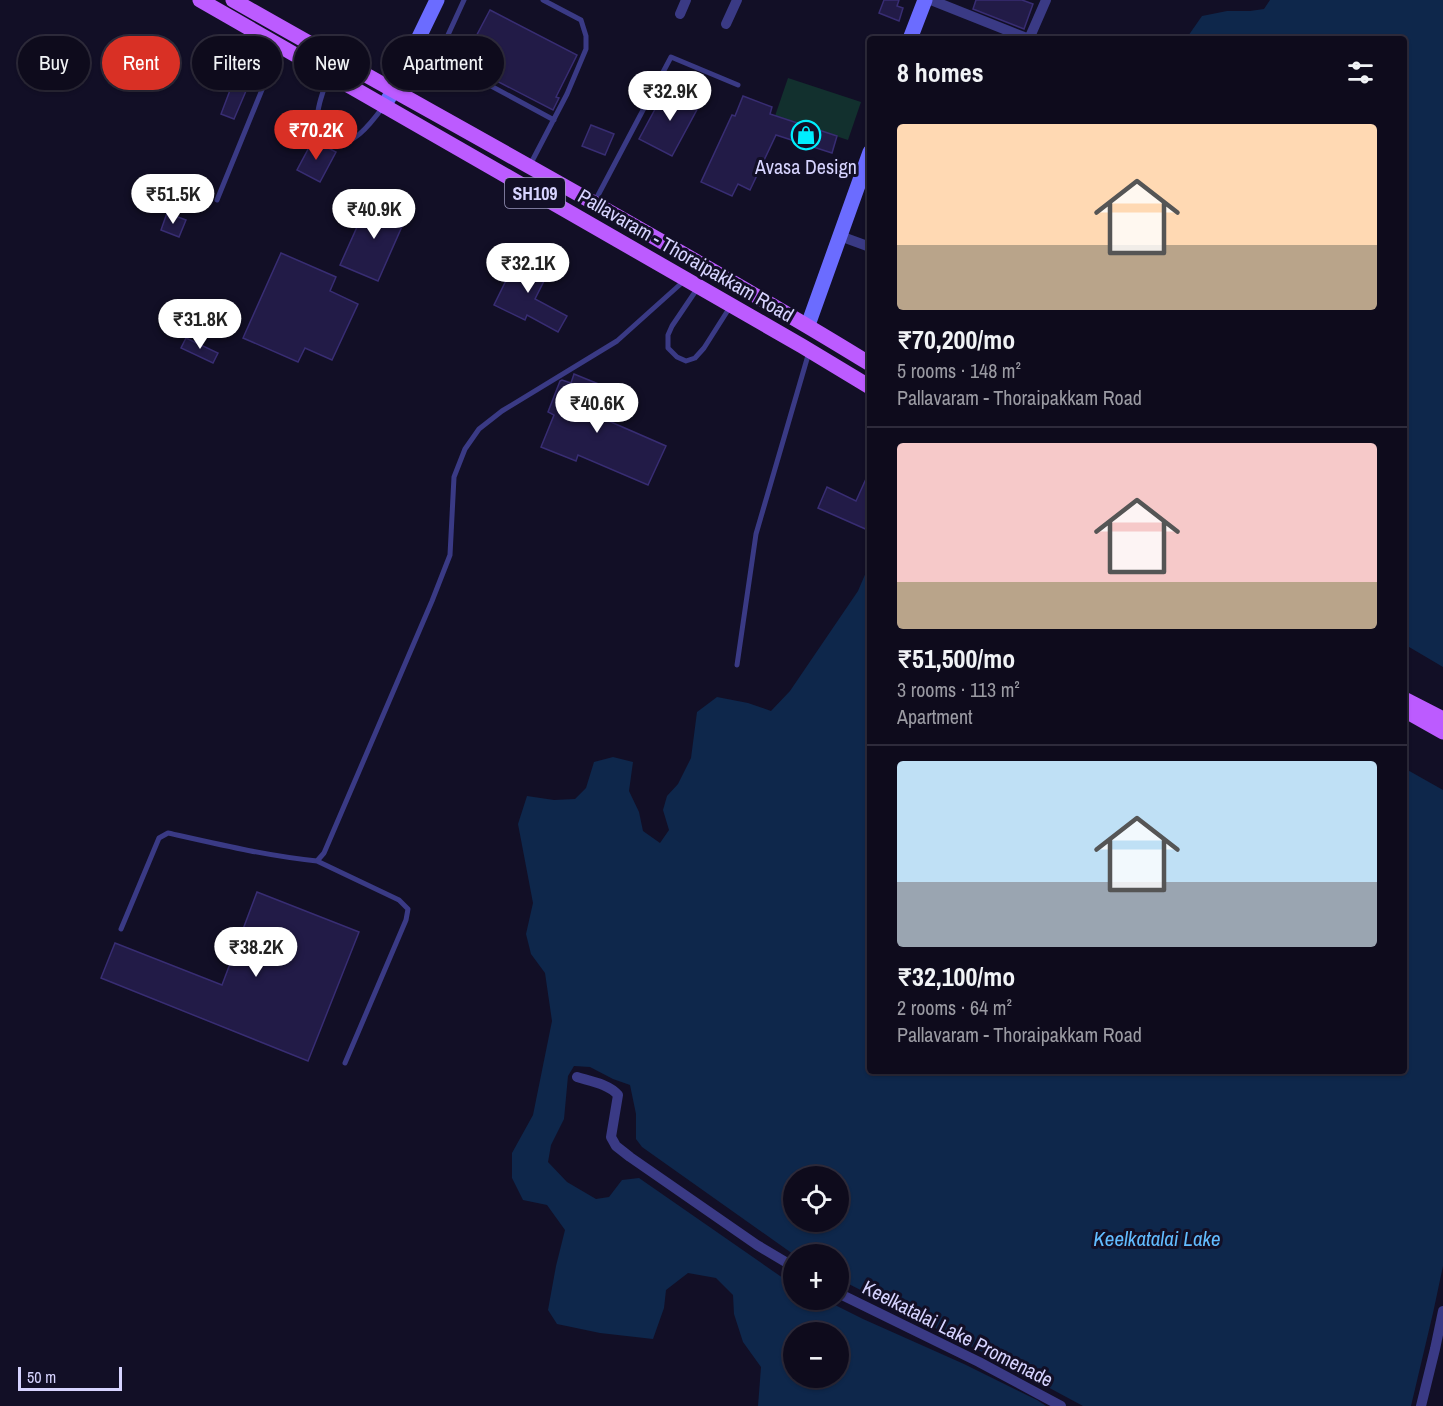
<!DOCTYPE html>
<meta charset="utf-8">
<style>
:root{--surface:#0e0b1c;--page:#171425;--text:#f1f3f6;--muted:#9b9ba3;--line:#2e2b3b;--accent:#d93025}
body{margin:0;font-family:"Archivo Narrow",sans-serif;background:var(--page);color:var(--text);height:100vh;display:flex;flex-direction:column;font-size:22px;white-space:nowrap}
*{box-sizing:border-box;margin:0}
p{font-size:20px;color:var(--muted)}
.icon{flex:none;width:33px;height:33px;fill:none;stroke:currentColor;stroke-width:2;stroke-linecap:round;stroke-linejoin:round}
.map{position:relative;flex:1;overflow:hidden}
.panel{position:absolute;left:867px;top:36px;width:540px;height:1038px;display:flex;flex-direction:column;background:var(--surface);border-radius:6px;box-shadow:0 2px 4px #0004,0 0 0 2px var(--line)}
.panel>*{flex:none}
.hud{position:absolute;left:18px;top:36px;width:570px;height:54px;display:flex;gap:12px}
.controls{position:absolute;left:783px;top:1166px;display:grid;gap:12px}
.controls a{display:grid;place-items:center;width:66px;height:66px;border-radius:50%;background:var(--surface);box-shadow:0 2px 4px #0004,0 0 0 2px var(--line);font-size:30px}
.scale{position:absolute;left:18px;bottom:15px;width:104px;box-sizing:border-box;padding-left:6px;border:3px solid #d7d4ff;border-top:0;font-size:16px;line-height:21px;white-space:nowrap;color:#d7d4ff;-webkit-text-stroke:4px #120f26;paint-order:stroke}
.price{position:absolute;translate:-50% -51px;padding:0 14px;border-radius:21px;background:#fff;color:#222;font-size:20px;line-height:39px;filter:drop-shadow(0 2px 3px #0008)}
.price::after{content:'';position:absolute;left:50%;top:36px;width:18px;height:14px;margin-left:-9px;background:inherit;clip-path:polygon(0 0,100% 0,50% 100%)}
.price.active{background:var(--accent);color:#fff}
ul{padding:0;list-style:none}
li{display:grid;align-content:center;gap:12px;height:318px;padding:0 30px}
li+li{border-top:2px solid var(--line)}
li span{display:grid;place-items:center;height:186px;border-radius:6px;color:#555}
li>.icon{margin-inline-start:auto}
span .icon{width:108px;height:108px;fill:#fffc;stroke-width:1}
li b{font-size:26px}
h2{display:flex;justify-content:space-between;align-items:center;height:72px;padding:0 30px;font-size:26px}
.chip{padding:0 21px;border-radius:27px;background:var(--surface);box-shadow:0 2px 4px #0004,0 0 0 2px var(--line);font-size:21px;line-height:54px}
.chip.active{background:var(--accent);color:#fff}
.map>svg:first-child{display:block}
.green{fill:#12302e}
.water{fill:#0e274b;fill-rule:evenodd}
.building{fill:#221b47;stroke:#382d73;stroke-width:1.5}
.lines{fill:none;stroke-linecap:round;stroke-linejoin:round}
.lane{stroke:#3a3a85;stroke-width:5}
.street{stroke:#3a3a85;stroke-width:10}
.secondary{stroke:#6b6cff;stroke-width:15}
.primary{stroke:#bc5bff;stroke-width:15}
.labels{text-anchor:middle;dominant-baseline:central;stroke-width:6;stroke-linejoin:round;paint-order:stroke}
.shield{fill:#120f26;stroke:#9c99be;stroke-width:1.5}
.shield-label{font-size:18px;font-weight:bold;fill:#d7d4ff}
.poi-label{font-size:20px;fill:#d7d4ff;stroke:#120f26}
.street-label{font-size:20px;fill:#d7d4ff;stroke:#120f26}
.water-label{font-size:21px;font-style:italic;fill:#62bcff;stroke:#120f26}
</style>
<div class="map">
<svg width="1443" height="1406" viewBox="0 0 1443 1406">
<rect width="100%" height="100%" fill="#120f26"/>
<path class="green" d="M788 78 861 102 848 140 775 116Z"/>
<path class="water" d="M1270 0H1443V667L1404 644V39H1186L1202 16 1227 11H1250L1264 9Z
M870 563V1071H1404V768L1443 790V1266L1433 1313 1411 1406H1083L992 1357 839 1279 838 1254H793L642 1147 636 1139V1114L630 1085 613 1079 590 1067 574 1066 568 1076 564 1119 551 1145 548 1162 567 1182 596 1199 609 1197 622 1180 639 1178 793 1285 794 1299H823L863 1319 964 1364 1037 1400 1046 1406H758L761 1367 743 1342 734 1314 733 1295 716 1278 688 1273 666 1290 664 1308 653 1339 600 1333 557 1324 548 1310 556 1266 565 1230 547 1205 523 1200 512 1178V1153L533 1115 552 1021 545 973 531 954 526 934 533 903 518 824 527 796 554 800 575 799 586 788 594 762 613 757 633 762 629 791 639 812 643 831 660 843 669 830 663 810 667 796 678 784 691 758 697 712 717 697 748 703 771 711 790 691 858 591ZM794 1176H838V1221H794ZM794 1332H838V1377H794Z"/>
<path class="building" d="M884 0H899L897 6 903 8 899 21 879 13Z
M976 0H1022L1033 4 1024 29 973 9Z
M490 10 577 55 556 97 559 98 553 110 462 63Z
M232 85 246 91 234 119 221 114Z
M667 87 700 104 672 156 639 139Z
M743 96 772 107 770 114 837 136 832 153 776 135 750 190 738 184 732 196 701 182 732 115 735 116Z
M591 125 614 134 605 155 582 146Z
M313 140 336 152 320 182 297 170Z
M370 198 407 215 378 281 340 265Z
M167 213 186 220 179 237 161 230Z
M281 253 336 277 330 291 358 304 332 360 305 348 298 362 243 338Z
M519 254 550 269 535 299 567 316 558 332 527 315 525 320 494 305Z
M186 338 218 353 213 363 181 348Z
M574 374 601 385 598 395 602 397 595 415 666 446 648 485 578 455 576 461 541 447 554 415 548 412 560 381 562 380 571 383Z
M870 470V531L818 508 827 487 856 501Z
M257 892 359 932 308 1061 101 978 115 943 222 985Z"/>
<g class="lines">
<path class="lane" d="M464 0 442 48 444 56 454 66 554 120
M328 77C323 92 317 107 317 122 318 130 321 138 328 142 350 152 372 122 383 107
M530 165 567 94 586 49V36L581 20 543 0
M217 200 279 48
M595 201 671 57 738 85
M697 289 672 326 668 335V348L677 357 686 361 695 358 704 348 730 307
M737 665 756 534 809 352
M317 861 399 900 408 909 406 920 345 1063
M121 929 159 838 168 833C217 844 267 856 317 861L324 853 432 601 450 555 454 477 465 449 479 429 502 411 617 341 685 280"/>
<path class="street" d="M931 0 1029 39
M680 14 686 0
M726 24 737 0
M1029 39 1046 0
M840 236 870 247
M577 1077C590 1081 609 1084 618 1095L611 1137 616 1146 630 1157 757 1245 794 1267
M838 1293 979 1362 1061 1406
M1421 1406 1435 1349 1443 1311"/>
<path class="secondary" d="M910 39 925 0
M384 106 393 91 437 0
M808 325 870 152"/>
<path class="primary" d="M200 0 802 346 870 387
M233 0C375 81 518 159 659 240 730 281 801 321 870 364
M1404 699 1443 719
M1404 710 1443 732"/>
</g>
<defs>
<g id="shop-ring" transform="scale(1.5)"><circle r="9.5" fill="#120f26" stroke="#00eefe" stroke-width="1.5"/><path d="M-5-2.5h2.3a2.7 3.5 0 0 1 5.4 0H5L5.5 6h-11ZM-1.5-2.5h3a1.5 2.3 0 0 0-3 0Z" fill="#00eefe"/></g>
</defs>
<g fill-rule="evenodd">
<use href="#shop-ring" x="806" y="135"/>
</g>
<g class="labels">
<rect class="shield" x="505" y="178" width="60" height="30" rx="4.5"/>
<g class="shield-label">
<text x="535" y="193">SH109</text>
</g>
<g class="poi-label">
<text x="806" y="166">Avasa Design</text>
</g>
<g class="street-label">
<text transform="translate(686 255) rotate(30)">Pallavaram - Thoraipakkam Road</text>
<text transform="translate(958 1333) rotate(27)">Keelkatalai Lake Promenade</text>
</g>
<g class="water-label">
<text x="1157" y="1238">Keelkatalai Lake</text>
</g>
</g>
</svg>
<div class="controls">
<a><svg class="icon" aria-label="locate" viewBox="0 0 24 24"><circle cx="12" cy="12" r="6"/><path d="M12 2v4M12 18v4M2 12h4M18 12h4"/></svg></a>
<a>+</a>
<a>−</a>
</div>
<div class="scale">50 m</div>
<b class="price" style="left:670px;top:122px">₹32.9K</b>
<b class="price active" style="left:316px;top:161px">₹70.2K</b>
<b class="price" style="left:173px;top:225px">₹51.5K</b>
<b class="price" style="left:374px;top:240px">₹40.9K</b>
<b class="price" style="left:528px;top:294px">₹32.1K</b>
<b class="price" style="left:200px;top:350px">₹31.8K</b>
<b class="price" style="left:597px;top:434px">₹40.6K</b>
<b class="price" style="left:256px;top:978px">₹38.2K</b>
<div class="hud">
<a class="chip">Buy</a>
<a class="chip active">Rent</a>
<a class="chip">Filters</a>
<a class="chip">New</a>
<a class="chip">Apartment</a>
</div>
<section class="panel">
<h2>8 homes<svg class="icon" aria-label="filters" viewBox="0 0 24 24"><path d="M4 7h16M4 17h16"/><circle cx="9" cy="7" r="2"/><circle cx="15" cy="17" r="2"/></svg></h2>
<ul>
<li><span style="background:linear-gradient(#ffd9b3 65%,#b9a48a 0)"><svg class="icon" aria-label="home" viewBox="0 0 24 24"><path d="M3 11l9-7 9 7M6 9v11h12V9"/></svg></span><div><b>₹70,200/mo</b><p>5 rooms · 148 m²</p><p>Pallavaram - Thoraipakkam Road</p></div></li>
<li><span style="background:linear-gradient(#f6c9c9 75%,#b9a48a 0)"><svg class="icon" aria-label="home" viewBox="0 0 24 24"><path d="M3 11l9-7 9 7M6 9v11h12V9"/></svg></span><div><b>₹51,500/mo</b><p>3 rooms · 113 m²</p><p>Apartment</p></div></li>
<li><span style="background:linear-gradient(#bfe0f5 65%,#9aa5b1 0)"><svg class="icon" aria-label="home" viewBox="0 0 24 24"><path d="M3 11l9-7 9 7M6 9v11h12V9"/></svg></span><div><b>₹32,100/mo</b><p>2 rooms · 64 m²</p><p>Pallavaram - Thoraipakkam Road</p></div></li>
</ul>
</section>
</div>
